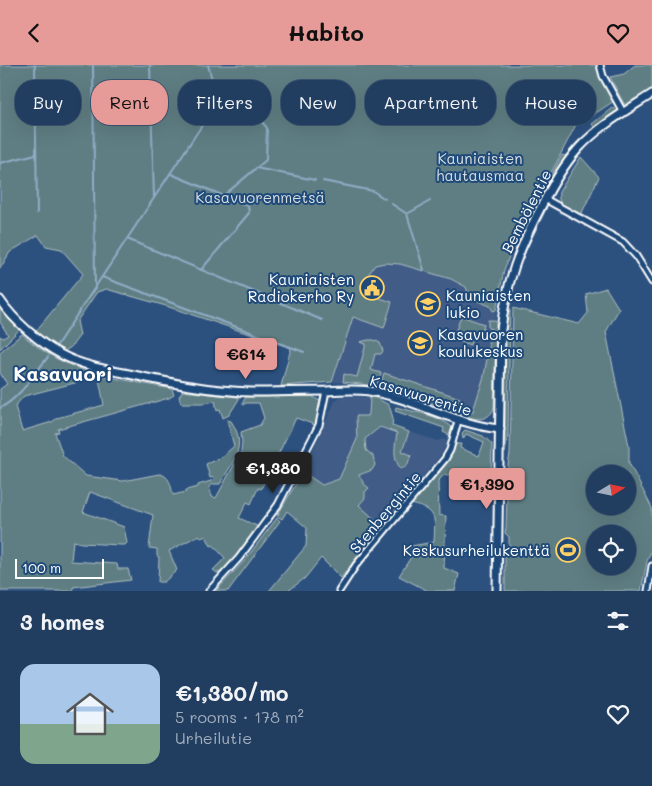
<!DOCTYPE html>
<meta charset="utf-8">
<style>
:root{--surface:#213d5f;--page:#294465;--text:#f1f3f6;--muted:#a2aebd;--line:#3e5674;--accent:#e69b98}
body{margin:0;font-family:Mali,sans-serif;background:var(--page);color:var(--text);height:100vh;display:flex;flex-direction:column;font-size:19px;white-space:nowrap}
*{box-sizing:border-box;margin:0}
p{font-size:16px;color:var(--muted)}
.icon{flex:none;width:28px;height:28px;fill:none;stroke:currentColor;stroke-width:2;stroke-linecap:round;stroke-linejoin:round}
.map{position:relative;height:526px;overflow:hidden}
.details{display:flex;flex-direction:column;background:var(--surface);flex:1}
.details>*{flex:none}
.banner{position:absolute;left:15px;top:15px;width:622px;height:45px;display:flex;gap:10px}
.needle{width:32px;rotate:80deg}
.tools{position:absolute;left:586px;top:400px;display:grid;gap:10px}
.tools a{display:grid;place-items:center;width:50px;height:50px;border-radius:50%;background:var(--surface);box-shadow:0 5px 20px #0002,0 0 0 1px var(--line);font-size:25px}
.scale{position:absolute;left:15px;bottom:12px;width:89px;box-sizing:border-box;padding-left:5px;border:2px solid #fff;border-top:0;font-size:14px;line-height:18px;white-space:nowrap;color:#fff;-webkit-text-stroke:4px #1f4a7a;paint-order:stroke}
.price{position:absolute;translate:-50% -42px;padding:0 11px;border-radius:5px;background:var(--accent);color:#111;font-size:16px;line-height:32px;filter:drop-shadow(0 1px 2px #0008)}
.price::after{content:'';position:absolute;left:50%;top:30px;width:15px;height:11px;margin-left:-8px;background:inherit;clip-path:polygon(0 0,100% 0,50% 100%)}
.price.selected{background:#222;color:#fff}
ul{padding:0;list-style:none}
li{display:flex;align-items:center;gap:15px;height:125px;padding:0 20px}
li+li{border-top:1px solid var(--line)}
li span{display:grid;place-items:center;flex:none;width:140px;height:100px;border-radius:15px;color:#555}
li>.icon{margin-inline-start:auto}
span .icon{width:60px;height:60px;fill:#fffc;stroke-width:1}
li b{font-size:21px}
h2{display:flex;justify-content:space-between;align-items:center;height:60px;padding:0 20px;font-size:21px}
.tag{padding:0 18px;border-radius:20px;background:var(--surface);box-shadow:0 5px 20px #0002,0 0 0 1px var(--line);font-size:18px;line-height:45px}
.tag.selected{background:var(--accent);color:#111}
header{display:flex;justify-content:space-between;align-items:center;height:65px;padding:0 20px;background:var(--accent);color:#111;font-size:22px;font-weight:800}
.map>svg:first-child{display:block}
.built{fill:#405c87}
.green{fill:#5f7e83;stroke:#afbec1;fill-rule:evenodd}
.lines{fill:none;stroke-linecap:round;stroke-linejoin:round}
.stream{stroke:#8fadc7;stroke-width:2}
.street-casing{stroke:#fff;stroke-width:9}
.secondary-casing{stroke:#fff;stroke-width:11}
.street{stroke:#1f4a7a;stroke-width:5}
.secondary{stroke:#1f4a7a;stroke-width:7}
.labels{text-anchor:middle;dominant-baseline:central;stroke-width:4;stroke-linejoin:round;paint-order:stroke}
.park-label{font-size:15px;fill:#d7dfe0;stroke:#1f4a7a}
.street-label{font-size:15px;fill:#fff;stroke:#1f4a7a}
.poi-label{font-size:15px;fill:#fff;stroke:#1f4a7a;text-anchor:end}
.district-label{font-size:20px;font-weight:bold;fill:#fff;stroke:#1f4a7a}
</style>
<header><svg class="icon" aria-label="back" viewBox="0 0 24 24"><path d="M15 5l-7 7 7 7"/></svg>Habito<svg class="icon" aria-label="heart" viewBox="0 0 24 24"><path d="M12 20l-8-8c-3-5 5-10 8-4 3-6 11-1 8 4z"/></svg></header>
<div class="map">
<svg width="652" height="526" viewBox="0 0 652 526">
<rect width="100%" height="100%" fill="#2c517f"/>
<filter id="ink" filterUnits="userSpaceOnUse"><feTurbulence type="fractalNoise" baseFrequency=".02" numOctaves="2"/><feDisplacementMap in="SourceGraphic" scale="10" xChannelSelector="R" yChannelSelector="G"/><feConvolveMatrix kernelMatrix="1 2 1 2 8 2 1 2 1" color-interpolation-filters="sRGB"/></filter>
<g filter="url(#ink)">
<path class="built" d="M385 198 400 199 451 214 466 222 470 233 490 241 493 246 496 245 494 343 492 349 487 352 482 354 471 353 395 325 380 322 355 318 332 317 353 252 384 262 392 237 368 229 363 225 368 210 375 200Z
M340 332H370L369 349 367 351H357V374L339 415 322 420 303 407 335 336Z
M380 362 407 372 409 367 438 376 444 374 447 376 446 380 440 391 382 461 378 458 369 468 363 462 353 411 365 409V374Z"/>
<path class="green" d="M0 0H598L601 12 614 36 587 54 580 52 513 181 504 205 496 245 493 246 490 241 470 233 466 222 451 214 400 199 385 198 375 200 368 210 363 225 368 229 392 237 384 263 353 252 332 317 281 321 291 283 166 241 106 224 97 227 77 256 80 270 71 282 63 287 35 267 83 209 61 184 46 181 38 170 10 187 0 204Z
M635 0H652V25L630 39H624L610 12 624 9Z
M612 43H616L618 47 606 55 548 123 546 121 562 90 565 91 578 76 594 62 592 59Z
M581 92 599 112 580 152C570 145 556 141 559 127Z
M606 223 619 244 606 267 629 381V398L652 443V484L647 496 641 526H505V491L509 486V472L505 468 506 462 508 400 510 389 513 243 579 259 588 248 586 229ZM595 409H628V441H595ZM595 469H628V501H595Z
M508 243H510L508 370 505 388V264Z
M0 244 19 265 0 284V271L3 273 8 270 0 257Z
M461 251 484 259 481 271 474 268 470 280 453 274Z
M488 255H493L496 257 494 343C489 355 480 355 468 352L469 346H473L484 311 489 281 488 277H490L492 264 488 263Z
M22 269C44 289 65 300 94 308L93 313 90 314 24 331 15 341 22 366 52 357 57 353 104 340 99 314 103 311 172 324 174 330 169 333 58 364 59 367 55 368 63 391 86 411 123 416 159 409C170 410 171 421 173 430L186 427V425L198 422V420L214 415 213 412 210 413 206 399 222 392 234 381 227 355 231 356C248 381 233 396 220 419H213L209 422 212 432 216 433 241 387 242 377 241 367 260 360 264 353 259 338H246L243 340V337L246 332 312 331 321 337 315 360 296 353 261 424 258 423 251 439 247 437 239 453 259 462C250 474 231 507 217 508L213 505 225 493 213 480 211 481 206 471 201 473 199 470 169 486 177 505 164 517H158L159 492 157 491V484L149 483 153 450 90 427 83 447 124 462 127 478 125 480H121L82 478 73 476 71 496 117 499 118 504H128L131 515 73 522V526H0V324L7 319 0 308V287Z
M368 275H374L380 278 383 286 381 289H375L371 305 381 308 377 321 343 317 344 309 357 312 366 279 360 277Z
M384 308 460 333 459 337 463 338 461 349 395 325 380 322Z
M182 326 238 332 239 334 229 350 223 353 220 344 217 345 215 336 205 338H181L179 332Z
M370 332 376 333 389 340 393 353 392 361 409 367 402 386 411 390 407 401 401 404C392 393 395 381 397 368L380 362 365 374 366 385 373 391 375 400 372 405 359 410 364 419 369 423 365 427V433L359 440 382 461 341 513 321 493 305 513 288 526H269L306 481 307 463 287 446 282 454 277 451 303 407 322 420 339 414 357 374 356 351H367L369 349Z
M396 342C414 347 439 350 452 362L449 370 443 367 444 363 395 346Z
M465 365 483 371 492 379 491 415 462 409 444 410 438 416 439 450 446 451 444 503 459 509 455 526H428L399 511 411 492V481L434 477C435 453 438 445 411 439L441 405 452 387 454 379H461L460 383 479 391 484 377 466 369 463 374 462 368Z
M277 453 280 456 228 526H216L245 495Z"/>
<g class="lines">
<path class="stream" d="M35 0 37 148
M93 0 95 223
M150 0 154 133
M218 36 262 57 267 63 266 95 223 131
M0 98 36 89
M256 103 315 115
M171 109 248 141 249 148 201 205
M323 116 373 126 385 134
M392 139 407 149 430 136
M407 149 424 205
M127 174 322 255
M521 194 546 143
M102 212 304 287
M55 283 218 36 208 0
M0 343C20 333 34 309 48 292"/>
<g class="street-casing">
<path id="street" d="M600 0 603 11 623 47
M545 134 623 177 636 191 652 217
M209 526 239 493 278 440 319 360 326 326
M339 526 356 500 445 394 450 385 458 356
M648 526 652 501"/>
</g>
<g class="secondary-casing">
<path id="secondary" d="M0 235C13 255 41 279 62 290 81 300 103 304 124 308 166 317 208 326 251 327 276 327 302 326 327 326 341 325 355 324 369 326 414 333 452 359 500 364
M497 526 501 265C506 217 519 184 541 142 551 122 563 101 578 84 599 61 626 46 652 29"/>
</g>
<use href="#street" class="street"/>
<use href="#secondary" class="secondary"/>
</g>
</g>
<defs>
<g id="civic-ring" transform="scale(1.25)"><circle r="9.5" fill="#1f4a7a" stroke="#ffd166" stroke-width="1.5"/><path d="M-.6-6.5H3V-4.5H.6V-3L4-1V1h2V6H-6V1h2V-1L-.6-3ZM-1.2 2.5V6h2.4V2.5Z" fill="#ffd166"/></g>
<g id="school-ring" transform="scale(1.25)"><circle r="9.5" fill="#1f4a7a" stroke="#ffd166" stroke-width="1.5"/><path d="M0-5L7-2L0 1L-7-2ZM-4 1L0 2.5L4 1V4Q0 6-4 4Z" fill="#ffd166"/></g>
<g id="stadium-ring" transform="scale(1.25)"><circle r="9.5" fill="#1f4a7a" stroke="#ffd166" stroke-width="1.5"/><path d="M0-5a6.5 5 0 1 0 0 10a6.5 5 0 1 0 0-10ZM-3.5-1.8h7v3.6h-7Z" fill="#ffd166"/></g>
</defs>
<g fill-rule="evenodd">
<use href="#civic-ring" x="372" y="223"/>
<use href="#school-ring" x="428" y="239"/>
<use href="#school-ring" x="420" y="278"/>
<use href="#stadium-ring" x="568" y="485"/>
</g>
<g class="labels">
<g class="park-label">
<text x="480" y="93">Kauniaisten<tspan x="480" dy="17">hautausmaa</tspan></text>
<text x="260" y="132">Kasavuorenmetsä</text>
</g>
<g class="street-label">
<text transform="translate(526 146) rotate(-63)">Bembölentie</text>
<text transform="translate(421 330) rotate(17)">Kasavuorentie</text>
<text transform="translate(385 447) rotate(-50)">Stenbergintie</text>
</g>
<g class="poi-label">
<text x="354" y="214">Kauniaisten<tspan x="354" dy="17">Radiokerho Ry</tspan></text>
<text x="446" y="230" text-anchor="start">Kauniaisten<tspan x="446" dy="17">lukio</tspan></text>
<text x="438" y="269" text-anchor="start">Kasavuoren<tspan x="438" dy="17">koulukeskus</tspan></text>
<text x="550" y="485">Keskusurheilukenttä</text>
</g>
<g class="district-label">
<text x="63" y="308">Kasavuori</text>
</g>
</g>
</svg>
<div class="tools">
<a><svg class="needle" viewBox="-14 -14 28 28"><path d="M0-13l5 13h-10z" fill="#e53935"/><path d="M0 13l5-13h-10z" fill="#a2aebd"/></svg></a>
<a><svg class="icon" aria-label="locate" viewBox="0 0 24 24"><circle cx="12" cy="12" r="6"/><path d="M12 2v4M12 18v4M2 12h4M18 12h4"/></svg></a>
</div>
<div class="scale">100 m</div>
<b class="price" style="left:246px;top:315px">€614</b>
<b class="price selected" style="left:273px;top:429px">€1,380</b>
<b class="price" style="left:487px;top:445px">€1,390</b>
<div class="banner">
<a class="tag">Buy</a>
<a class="tag selected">Rent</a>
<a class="tag">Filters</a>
<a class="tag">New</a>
<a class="tag">Apartment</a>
<a class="tag">House</a>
</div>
</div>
<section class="details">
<h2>3 homes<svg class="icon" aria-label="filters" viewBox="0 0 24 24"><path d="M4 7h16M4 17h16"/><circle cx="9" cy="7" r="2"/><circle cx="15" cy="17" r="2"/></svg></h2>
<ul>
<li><span style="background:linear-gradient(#a9c7e8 60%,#7fa58c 0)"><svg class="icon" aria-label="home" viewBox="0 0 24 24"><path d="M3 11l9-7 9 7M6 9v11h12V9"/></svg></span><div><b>€1,380/mo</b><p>5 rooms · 178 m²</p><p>Urheilutie</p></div><svg class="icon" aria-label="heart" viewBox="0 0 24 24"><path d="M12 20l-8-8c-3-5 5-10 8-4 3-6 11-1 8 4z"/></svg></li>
</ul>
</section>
